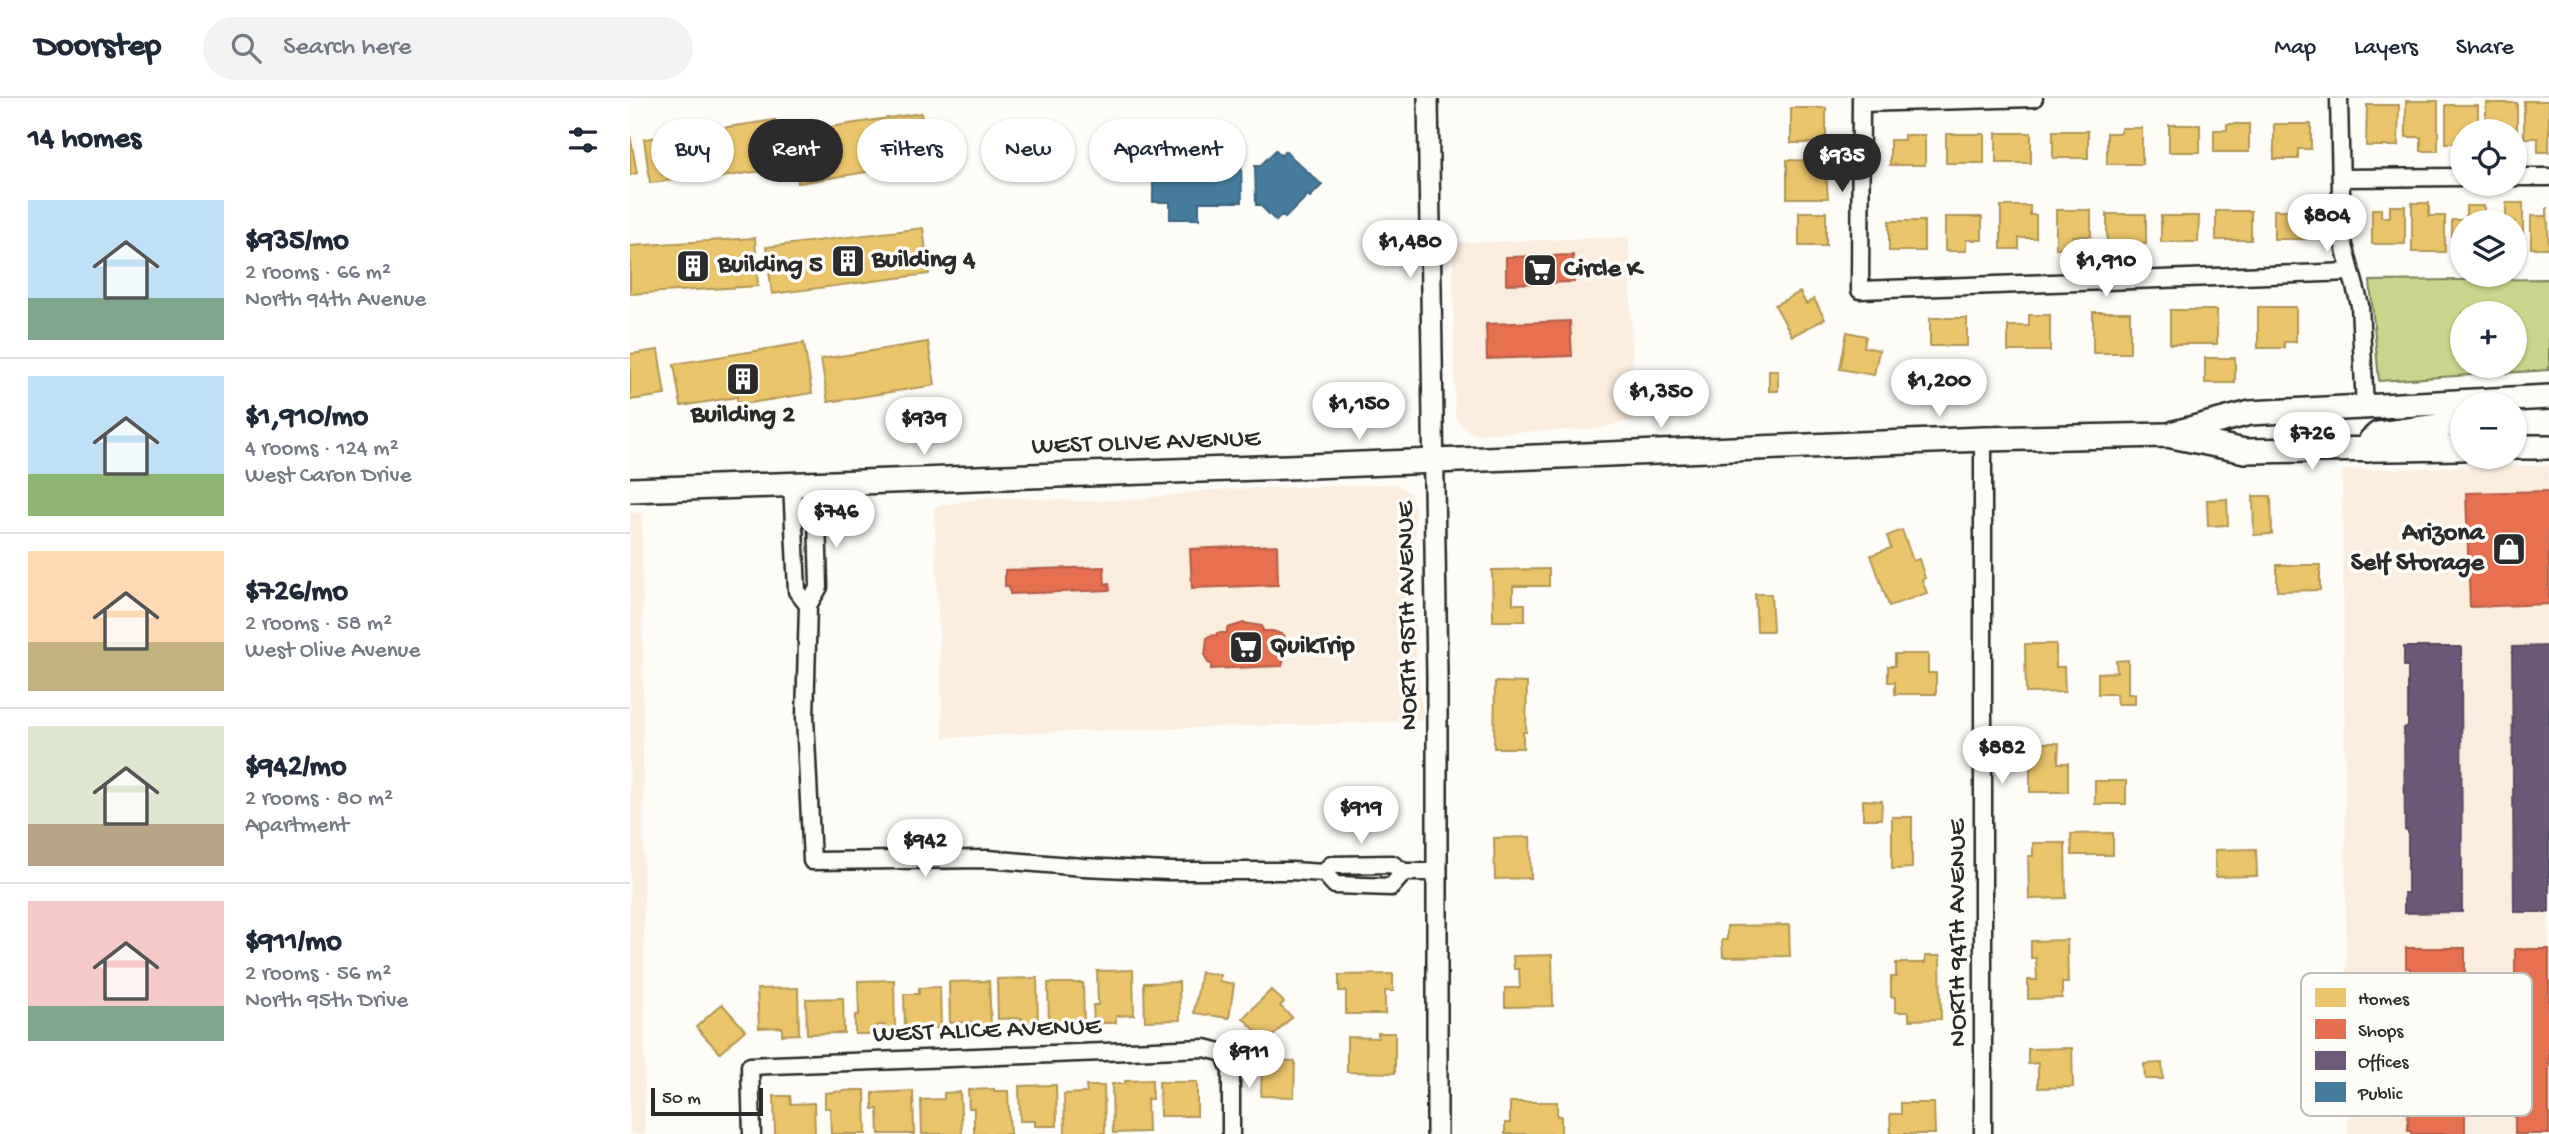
<!DOCTYPE html>
<meta charset="utf-8">
<style>
:root{--surface:#fff;--page:#f2f2f3;--text:#1f2937;--muted:#747a83;--line:#e0e1e3;--accent:#2b2b2b}
body{margin:0;font-family:"Gochi Hand",sans-serif;background:var(--page);color:var(--text);height:100vh;display:flex;flex-direction:column;font-size:26px;white-space:nowrap}
*{box-sizing:border-box;margin:0}
p{font-size:23px;color:var(--muted)}
.icon{flex:none;width:38px;height:38px;fill:none;stroke:currentColor;stroke-width:2;stroke-linecap:round;stroke-linejoin:round}
.map{position:relative;flex:1;overflow:hidden}
.side{display:flex;flex-direction:column;background:var(--surface);width:630px}
.side>*{flex:none}
.hud{position:absolute;left:21px;top:21px;width:665px;height:63px;display:flex;gap:14px}
.tools{position:absolute;left:1820px;top:21px;display:grid;gap:14px}
.tools a{display:grid;place-items:center;width:77px;height:77px;border-radius:50%;background:var(--surface);box-shadow:0 2px 5px #0004;font-size:35px}
.scale{position:absolute;left:21px;bottom:18px;width:112px;box-sizing:border-box;padding-left:7px;border:4px solid #2b2b2b;border-top:0;font-size:19px;line-height:24px;white-space:nowrap;color:#2b2b2b;-webkit-text-stroke:5px #fdfcf7;paint-order:stroke}
.price{position:absolute;translate:-50% -60px;padding:0 16px;border-radius:24px;background:#fff;color:#222;font-size:23px;line-height:46px;filter:drop-shadow(0 2px 4px #0008)}
.price::after{content:'';position:absolute;left:50%;top:42px;width:21px;height:16px;margin-left:-10px;background:inherit;clip-path:polygon(0 0,100% 0,50% 100%)}
.price.selected{background:var(--accent);color:#fff}
ul{padding:0;list-style:none}
li{display:flex;align-items:center;gap:21px;height:175px;padding:0 28px}
li+li{border-top:2px solid var(--line)}
li span{display:grid;place-items:center;flex:none;width:196px;height:140px;border-radius:0px;color:#555}
li>.icon{margin-inline-start:auto}
span .icon{width:84px;height:84px;fill:#fffc;stroke-width:1}
li b{font-size:30px}
h2{display:flex;justify-content:space-between;align-items:center;height:84px;padding:0 28px;font-size:30px}
.pill{padding:0 24px;border-radius:32px;background:var(--surface);box-shadow:0 2px 5px #0004;font-size:24px;line-height:63px}
.pill.selected{background:var(--accent);color:#fff}
header{display:flex;align-items:center;gap:42px;box-sizing:border-box;height:98px;padding:0 35px;background:var(--surface);border-bottom:2px solid var(--line)}
header strong{font-size:33px}
nav{display:flex;gap:38px;margin-inline-start:auto;font-size:24px}
.search{width:490px;height:63px;background:var(--page);display:flex;align-items:center;gap:18px;box-sizing:border-box;padding:0 24px;border-radius:38px;color:var(--muted);font-size:26px}
main{display:flex;flex:1;min-height:0}
.map>svg:first-child{display:block}
.built{fill:#fbedde}
.green{fill:#c7d68a;stroke:#79805a;stroke-width:2;fill-rule:evenodd}
.homes{fill:#e9c46a;stroke:#b09657;stroke-width:2}
.shops{fill:#e76f51;stroke:#af5b46;stroke-width:2}
.offices{fill:#6d597a;stroke:#594b62;stroke-width:2}
.public{fill:#457b9d;stroke:#3d637b;stroke-width:2}
.lines{fill:none;stroke-linecap:round;stroke-linejoin:round}
.minor-casing{stroke:#2b2b2b;stroke-width:21}
.tertiary-casing{stroke:#2b2b2b;stroke-width:24}
.secondary-casing{stroke:#2b2b2b;stroke-width:28}
.minor{stroke:#fdfcf7;stroke-width:16}
.tertiary{stroke:#fdfcf7;stroke-width:19}
.secondary{stroke:#fdfcf7;stroke-width:23}
.labels{text-anchor:middle;dominant-baseline:central;stroke-width:7;stroke-linejoin:round;paint-order:stroke}
.poi-label{font-size:26px;font-weight:bold;fill:#2b2b2b;stroke:#fdfcf7;text-anchor:start}
.street-label{font-size:26px;fill:#2b2b2b;stroke:#fdfcf7}
.key{fill:#fdfcf7;stroke:#bebdba;stroke-width:2}
.key-label{font-size:19px;fill:#2b2b2b}
</style>
<header>
<strong>Doorstep</strong>
<div class="search"><svg class="icon" aria-label="search" viewBox="0 0 24 24"><circle cx="10" cy="10" r="6"/><path d="M15 15l6 6"/></svg>Search here</div>
<nav><a>Map</a><a>Layers</a><a>Share</a></nav>
</header>
<main>
<section class="side">
<h2>14 homes<svg class="icon" aria-label="filters" viewBox="0 0 24 24"><path d="M4 7h16M4 17h16"/><circle cx="9" cy="7" r="2"/><circle cx="15" cy="17" r="2"/></svg></h2>
<ul>
<li><span style="background:linear-gradient(#bfe0f5 70%,#7fa58c 0)"><svg class="icon" aria-label="home" viewBox="0 0 24 24"><path d="M3 11l9-7 9 7M6 9v11h12V9"/></svg></span><div><b>$935/mo</b><p>2 rooms · 66 m²</p><p>North 94th Avenue</p></div></li>
<li><span style="background:linear-gradient(#bfe0f5 70%,#8fb573 0)"><svg class="icon" aria-label="home" viewBox="0 0 24 24"><path d="M3 11l9-7 9 7M6 9v11h12V9"/></svg></span><div><b>$1,910/mo</b><p>4 rooms · 124 m²</p><p>West Caron Drive</p></div></li>
<li><span style="background:linear-gradient(#ffd9b3 65%,#c2b280 0)"><svg class="icon" aria-label="home" viewBox="0 0 24 24"><path d="M3 11l9-7 9 7M6 9v11h12V9"/></svg></span><div><b>$726/mo</b><p>2 rooms · 58 m²</p><p>West Olive Avenue</p></div></li>
<li><span style="background:linear-gradient(#dfe7d0 70%,#b9a48a 0)"><svg class="icon" aria-label="home" viewBox="0 0 24 24"><path d="M3 11l9-7 9 7M6 9v11h12V9"/></svg></span><div><b>$942/mo</b><p>2 rooms · 80 m²</p><p>Apartment</p></div></li>
<li><span style="background:linear-gradient(#f6c9c9 75%,#7fa58c 0)"><svg class="icon" aria-label="home" viewBox="0 0 24 24"><path d="M3 11l9-7 9 7M6 9v11h12V9"/></svg></span><div><b>$911/mo</b><p>2 rooms · 56 m²</p><p>North 95th Drive</p></div></li>
</ul>
</section>
<div class="map">
<svg width="1919" height="1036" viewBox="0 0 1919 1036">
<rect width="100%" height="100%" fill="#fdfcf7"/>
<filter id="ink" filterUnits="userSpaceOnUse"><feTurbulence type="fractalNoise" baseFrequency=".0143" numOctaves="2"/><feDisplacementMap in="SourceGraphic" scale="14" xChannelSelector="R" yChannelSelector="G"/><feConvolveMatrix kernelMatrix="1 2 1 2 8 2 1 2 1" color-interpolation-filters="sRGB"/></filter>
<g filter="url(#ink)">
<path class="built" d="M999 139 1004 322 966 331 843 336 831 327 825 319 823 145Z
M1919 367V1036H1718L1712 372Z
M767 386 781 396 785 411 786 550 793 623 428 634 313 640 304 409 357 399 456 403 509 401 579 392Z
M12 414 15 1036H0V415Z"/>
<path class="green" d="M1919 181V272L1749 283 1740 183ZM1832 215H1885V268H1832Z"/>
<path class="homes" d="M1776 3H1808V53H1791V39H1776Z
M1894 3H1919V54H1908V40H1894Z
M1856 5H1887V44H1885V33H1856Z
M1737 7H1769L1768 48H1736Z
M1816 7H1848V33H1832V45H1816Z
M1161 10H1196V45H1161Z
M291 15 299 64 168 85 160 35Z
M145 22 152 70 78 81 77 77 20 85 14 41Z
M1597 26H1619V54H1584V32H1597Z
M1644 26H1681V51H1668V61H1644Z
M1539 27H1570V54H1539Z
M1491 30H1512V66H1477V35H1491Z
M1423 33H1458V60H1423Z
M1366 35H1401V65H1366Z
M1316 36H1354V65H1316Z
M0 37 7 75 0 77Z
M1274 37H1295V67H1260V42H1274Z
M1157 62 1195 63 1198 100H1157Z
M1782 105H1799V118H1815V154H1782Z
M1876 105H1893V154H1885V124H1862V118H1876Z
M1371 108H1400V117H1406V140H1389V151H1371Z
M1760 108H1775V146H1742V111H1751V119H1760Z
M1836 108H1854V124H1832V158H1822V122H1836Z
M1917 109 1919 150H1901V118H1917Z
M1426 112H1461V138H1442V150H1426Z
M1644 112H1681V141H1644Z
M1586 113H1621V142H1586Z
M1169 114H1196V148H1169Z
M1477 116H1516V146H1477Z
M1531 118H1569L1568 144H1531Z
M1315 119H1352V142H1336V153H1315Z
M1259 123H1294V153H1259Z
M293 130 299 176 142 196 136 149Z
M125 140 128 188 0 196V148Z
M1170 194 1176 206 1184 201 1195 221 1162 238 1145 207Z
M1628 209H1666V244H1654V250H1628Z
M1540 212H1587V246H1540Z
M1463 214H1500V255H1463Z
M1399 217H1420V253H1378V228H1399Z
M1300 220H1337V248H1300Z
M1217 234 1236 238 1234 249 1249 252 1244 277 1210 271Z
M298 244 305 287 198 304 191 261Z
M174 245 182 295 108 307 107 299 51 308 44 266Z
M28 252 35 297 0 302V256Z
M1575 260H1605V285H1575Z
M1139 272H1148V293H1139Z
M1623 398H1641L1642 436 1624 437Z
M1597 401 1598 427 1578 428 1577 402Z
M1272 432 1283 463 1289 461 1295 480 1292 482 1297 495 1259 508 1241 457 1261 450 1257 438Z
M1647 467H1690V492L1647 493Z
M919 471V488H883V506H895V523H863L862 472Z
M1125 496H1141L1143 533H1127Z
M1395 546H1426V569H1434L1435 594 1396 595Z
M1265 556H1298V575H1306V596H1265V584H1258V568H1265Z
M1498 562V596H1505V606H1487L1486 596H1468V575L1487 574 1486 563Z
M865 584 897 585 896 634H893V650H864Z
M1400 645H1429L1428 665H1438V694H1400Z
M1465 683H1496V706H1465Z
M1233 702 1252 703 1251 721H1233Z
M1262 719H1282V770L1262 771Z
M1483 735V757H1442L1441 736Z
M900 739 901 780 865 781 864 740Z
M1403 745H1435L1436 800 1399 801 1398 758H1403Z
M1626 751 1627 778 1586 779 1585 752Z
M1159 827 1160 858 1093 859 1092 842H1097V828Z
M1437 842 1438 885H1432V900L1398 901V882H1407L1406 860H1401V843Z
M922 857 923 908 875 909V890H890L889 871H884L883 858Z
M1295 858H1310L1311 921 1279 922V914H1265V899H1261V879H1266V865H1295Z
M503 872 504 917 486 918V925H464L463 907H468L467 873Z
M571 874 590 877 589 883 604 886 599 920 564 915Z
M763 876V893H755V916H716V893H709V877Z
M407 880 408 927 392 928V920L368 921 367 881Z
M264 882 265 932H254V927H247V936H225V917H229L228 883Z
M359 883 361 930H344V924L320 925 319 884Z
M549 884 550 922 515 923 514 885Z
M418 885H453L454 925 419 926Z
M310 889 311 930H275L274 896H289V890Z
M168 890 169 936 152 937V929L129 930 127 891Z
M641 892 654 904 650 908 662 919 637 944 613 920Z
M213 900 214 935 177 936 176 901Z
M92 906 115 932 90 955 66 929Z
M748 935H765V975L717 974V939L748 940Z
M1442 950 1443 989 1408 990V965L1398 966V951Z
M632 962 665 963 664 999 631 998Z
M1532 965 1533 981H1515L1514 966Z
M522 982V1001H517L518 1034 483 1035 482 986H496L495 983Z
M529 984H567V1018H530Z
M426 987 427 1028H405V1023H390L389 988Z
M456 988H474L475 1035 435 1036 434 996 457 995Z
M364 991V993H378L380 1036H344V1010H339L338 992Z
M224 992H235L236 1036H201L200 1010H195V995Z
M283 993 284 1036H249L248 1011H243V995Z
M330 994 332 1036H292L291 1002 314 1001V995Z
M144 998H160L161 1006 184 1005 185 1036H145Z
M880 1004H927V1018H931V1036H875V1025H880Z
M1271 1005H1304L1305 1036H1261L1260 1016H1271Z"/>
<path class="shops" d="M943 157 944 184 876 186V159Z
M940 223 942 258 857 261 856 226Z
M1919 393V506L1840 509 1836 395Z
M647 447 648 487 562 490 560 451Z
M474 469 475 486 479 485 480 492 380 496 379 488H375V472Z
M614 525 632 528 633 533H643L654 537 658 547 652 568 581 571V566L578 565 575 558 577 540 579 538 587 537V535H597V530Z
M1776 850H1835V1036H1781V1033H1778L1780 870H1776Z
M1885 851H1919V1036H1885Z"/>
<path class="offices" d="M1919 548V814H1884L1882 549Z
M1774 549H1831L1832 814 1774 815V795H1778V732H1775L1774 630 1778 628V568H1774Z"/>
<path class="public" d="M646 52 651 58 655 53 692 87 680 99 678 97 655 120 652 117 646 123 630 107H626L625 68H630Z
M523 59H611L612 104H569V121H540V104H523Z"/>
<g class="lines">
<g class="minor-casing">
<path id="minor" d="M1231 0 1230 192 1721 174
M1709 0 1712 140 1730 207 1735 310
M1231 5 1404 0
M1885 79H1919
M1711 80 1832 79
M1353 341V1036
M186 384 189 489 178 507 175 620 182 763 358 761 453 769 538 773H662L694 775 705 787 761 789 774 774
M162 385 167 493 178 507
M694 775 701 767 762 766 774 774H807
M122 1036 120 968 575 950 594 955 601 973V1036"/>
</g>
<g class="tertiary-casing">
<path id="tertiary" d="M798 0 807 578V1036"/>
</g>
<g class="secondary-casing">
<path id="secondary" d="M1544 335 1620 315 1919 299
M1885 349H1919
M1738 352 1741 342 1748 336 1832 325
M0 392 657 369 1353 341 1537 337 1615 353 1832 350"/>
</g>
<use href="#minor" class="minor"/>
<use href="#tertiary" class="tertiary"/>
<use href="#secondary" class="secondary"/>
</g>
</g>
<defs>
<g id="building-square" transform="scale(1.75)"><rect x="-9" y="-9" width="18" height="18" rx="4" fill="#2b2b2b" stroke="#fdfcf7"/><path d="M-4-6H4V6H1V3H-1V6H-4ZM-2.5-4.3h1.7v1.8h-1.7ZM.8-4.3h1.7v1.8H.8ZM-2.5-1h1.7V.8h-1.7ZM.8-1h1.7V.8H.8Z" fill="#fff"/></g>
<g id="supermarket-square" transform="scale(1.75)"><rect x="-9" y="-9" width="18" height="18" rx="4" fill="#2b2b2b" stroke="#fdfcf7"/><path d="M-6-5.5h2.5l.6 2H6L4.5 2H-2.5L-4.4-4H-6ZM-1.5 3.2a1.3 1.3 0 1 0 .1 0ZM3 3.2a1.3 1.3 0 1 0 .1 0Z" fill="#fff"/></g>
<g id="shop-square" transform="scale(1.75)"><rect x="-9" y="-9" width="18" height="18" rx="4" fill="#2b2b2b" stroke="#fdfcf7"/><path d="M-5-2.5h2.3a2.7 3.5 0 0 1 5.4 0H5L5.5 6h-11ZM-1.5-2.5h3a1.5 2.3 0 0 0-3 0Z" fill="#fff"/></g>
</defs>
<g fill-rule="evenodd">
<use href="#building-square" x="218" y="163"/>
<use href="#building-square" x="63" y="168"/>
<use href="#supermarket-square" x="910" y="172"/>
<use href="#building-square" x="113" y="281"/>
<use href="#shop-square" x="1879" y="451"/>
<use href="#supermarket-square" x="616" y="549"/>
</g>
<g class="labels">
<g class="poi-label">
<text x="242" y="163">Building 4</text>
<text x="88" y="168">Building 5</text>
<text x="934" y="172">Circle K</text>
<text x="113" y="318" text-anchor="middle">Building 2</text>
<text x="1854" y="436" text-anchor="end">Arizona<tspan x="1854" dy="30">Self Storage</tspan></text>
<text x="640" y="549">QuikTrip</text>
</g>
<g class="street-label">
<text transform="translate(516 346) rotate(-2)">WEST OLIVE AVENUE</text>
<text transform="translate(779 518) rotate(-91)">NORTH 95TH AVENUE</text>
<text transform="translate(1329 835) rotate(-90)">NORTH 94TH AVENUE</text>
<text transform="translate(357 934) rotate(-2)">WEST ALICE AVENUE</text>
</g>
</g>
<rect x="1671" y="875" width="231" height="143" rx="10" class="key"/>
<rect x="1685" y="890" width="31" height="19" fill="#e9c46a"/>
<rect x="1685" y="921" width="31" height="20" fill="#e76f51"/>
<rect x="1685" y="953" width="31" height="19" fill="#6d597a"/>
<rect x="1685" y="984" width="31" height="20" fill="#457b9d"/>
<g class="key-label">
<text x="1728" y="906">Homes</text>
<text x="1728" y="938">Shops</text>
<text x="1728" y="969">Offices</text>
<text x="1728" y="1001">Public</text>
</g>
</svg>
<div class="tools">
<a><svg class="icon" aria-label="locate" viewBox="0 0 24 24"><circle cx="12" cy="12" r="6"/><path d="M12 2v4M12 18v4M2 12h4M18 12h4"/></svg></a>
<a><svg class="icon" aria-label="layers" viewBox="0 0 24 24"><path d="M12 4l9 5-9 5-9-5zM3 14l9 5 9-5"/></svg></a>
<a>+</a>
<a>−</a>
</div>
<div class="scale">50 m</div>
<b class="price selected" style="left:1212px;top:96px">$935</b>
<b class="price" style="left:1697px;top:156px">$804</b>
<b class="price" style="left:780px;top:182px">$1,480</b>
<b class="price" style="left:1476px;top:201px">$1,910</b>
<b class="price" style="left:1309px;top:321px">$1,200</b>
<b class="price" style="left:1031px;top:332px">$1,350</b>
<b class="price" style="left:729px;top:344px">$1,150</b>
<b class="price" style="left:294px;top:359px">$939</b>
<b class="price" style="left:1682px;top:374px">$726</b>
<b class="price" style="left:206px;top:452px">$746</b>
<b class="price" style="left:1372px;top:688px">$882</b>
<b class="price" style="left:731px;top:748px">$919</b>
<b class="price" style="left:295px;top:781px">$942</b>
<b class="price" style="left:619px;top:992px">$911</b>
<div class="hud">
<a class="pill">Buy</a>
<a class="pill selected">Rent</a>
<a class="pill">Filters</a>
<a class="pill">New</a>
<a class="pill">Apartment</a>
</div>
</div>
</main>
